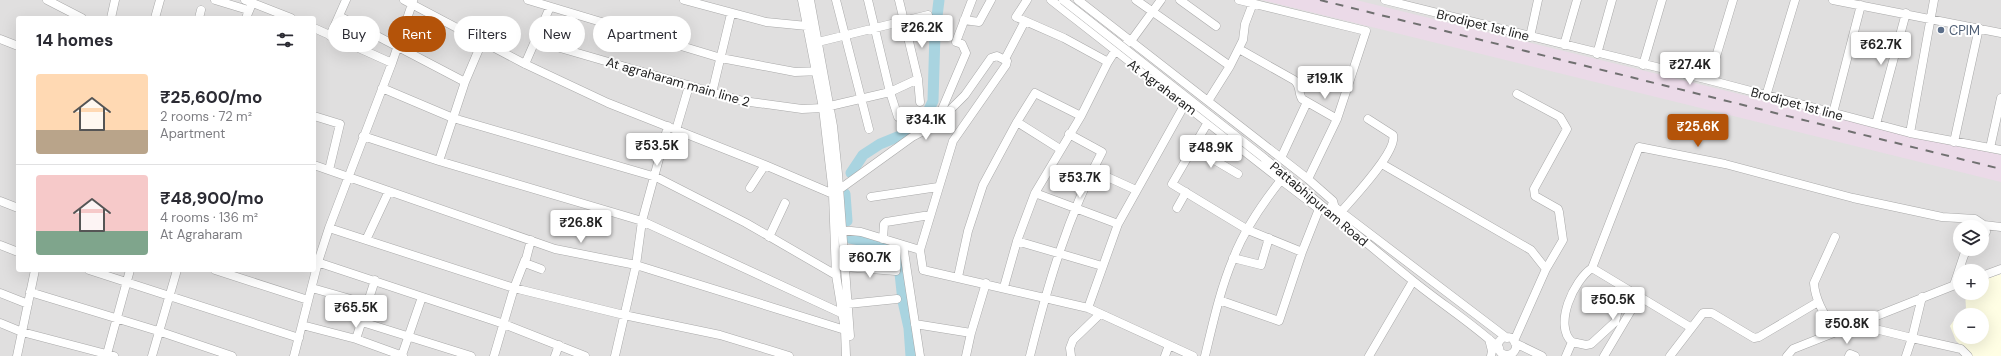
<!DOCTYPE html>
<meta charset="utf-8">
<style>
:root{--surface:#fff;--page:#f2f2f3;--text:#2b2b33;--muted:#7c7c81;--line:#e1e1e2;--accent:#b45309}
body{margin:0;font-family:"DM Sans",sans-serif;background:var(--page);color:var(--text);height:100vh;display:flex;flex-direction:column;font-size:15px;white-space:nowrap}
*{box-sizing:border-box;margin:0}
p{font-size:13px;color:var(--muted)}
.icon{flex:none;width:22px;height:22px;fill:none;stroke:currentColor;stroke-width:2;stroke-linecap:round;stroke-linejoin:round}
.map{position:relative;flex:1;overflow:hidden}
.panel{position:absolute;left:16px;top:16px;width:300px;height:256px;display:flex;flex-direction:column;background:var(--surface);border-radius:4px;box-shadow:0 4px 16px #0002}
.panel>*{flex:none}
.banner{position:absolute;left:328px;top:16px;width:380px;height:36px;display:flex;gap:8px}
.fabs{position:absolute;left:1953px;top:220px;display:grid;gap:8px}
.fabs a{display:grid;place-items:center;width:36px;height:36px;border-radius:50%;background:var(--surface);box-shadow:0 4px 16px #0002;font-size:20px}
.price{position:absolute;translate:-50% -34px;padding:0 9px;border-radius:4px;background:#fff;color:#222;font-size:13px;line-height:26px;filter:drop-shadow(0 1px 2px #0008)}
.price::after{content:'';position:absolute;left:50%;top:24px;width:12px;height:9px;margin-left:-6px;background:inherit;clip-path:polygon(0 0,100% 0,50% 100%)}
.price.selected{background:var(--accent);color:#fff}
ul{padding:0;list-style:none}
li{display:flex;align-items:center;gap:12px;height:100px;padding:0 20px}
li+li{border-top:1px solid var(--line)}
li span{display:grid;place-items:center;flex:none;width:112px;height:80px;border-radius:4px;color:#555}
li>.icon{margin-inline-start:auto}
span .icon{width:48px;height:48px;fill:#fffc;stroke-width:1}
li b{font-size:17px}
h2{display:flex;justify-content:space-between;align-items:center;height:48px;padding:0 20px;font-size:17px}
.tag{padding:0 14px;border-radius:18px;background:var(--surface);box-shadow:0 4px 16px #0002;font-size:14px;line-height:36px}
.tag.selected{background:var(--accent);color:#fff}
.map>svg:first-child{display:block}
.residential{fill:#e0dfdf;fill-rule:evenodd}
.industrial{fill:#ebdae8}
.education{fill:#fffee4;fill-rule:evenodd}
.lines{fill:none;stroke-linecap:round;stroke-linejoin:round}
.river{stroke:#a9d4e0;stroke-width:11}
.minor-casing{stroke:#a9a9a9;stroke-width:9}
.minor{stroke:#fff;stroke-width:8}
.rail{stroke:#707070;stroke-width:2;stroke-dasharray:8 8;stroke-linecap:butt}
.minor-bridge-casing{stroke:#a9a9a9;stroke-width:9;stroke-linecap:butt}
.minor-bridge{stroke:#fff;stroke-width:8}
.service-dot{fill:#5c6f8a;stroke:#fff;stroke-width:1.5}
.labels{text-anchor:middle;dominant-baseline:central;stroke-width:4;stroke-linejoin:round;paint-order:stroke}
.street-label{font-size:13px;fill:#222;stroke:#fff}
.service-label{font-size:13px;fill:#4e5e75;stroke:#fff;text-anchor:start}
</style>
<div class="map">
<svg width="2001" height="356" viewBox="0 0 2001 356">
<rect width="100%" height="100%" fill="#f2eee8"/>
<path class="residential" d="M0 0H2001V356H0ZM18 18H314V270H18ZM1960 227H1982V249H1960ZM1960 271H1982V293H1960ZM1960 315H1982V337H1960Z"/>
<path class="industrial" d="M1262 0H1356L1866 125 2001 155V182Z"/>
<path class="education" d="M2001 274V356H1972L1956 341 1950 326 1957 316 1966 308 1965 293H1982V280ZM1960 315H1982V337H1960Z"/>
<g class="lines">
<path class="river" d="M851 173 863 155 880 144 907 133 923 122 933 101 935 33 939 0
M845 194 847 221
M850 238 894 247 898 255 903 301 909 328 911 356"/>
<g class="minor-casing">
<path id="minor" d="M47 0 82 18
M215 0 248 10
M245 0 291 18
M404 0 525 64 608 103 765 165 833 194
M528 0 721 58 795 72 822 71
M684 0 766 22 807 26
M802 0 823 108 833 194 836 275 845 330 846 356
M810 0 833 126 838 174 850 336
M836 0 869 129
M899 0 918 79 920 102
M1027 0 1016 17 1064 38 1108 62
M1051 0 1281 180 1319 209 1332 213
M1078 0 1308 179 1333 201 1335 208
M1136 0 1230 66
M1180 0 1216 26
M1239 0 1366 31 1337 119 1308 179
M1385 0 1709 80 1910 133 2001 150
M1833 0 2001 33
M339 16 465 82
M111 18 115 0
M155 18 160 0
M199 18 201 10
M246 18 251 6
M964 20 979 22 991 0
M314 28 392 63
M330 36 346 0
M1530 37 1538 0
M0 39 18 46
M536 41 743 101 802 109 823 108
M814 43 928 15
M1564 45 1577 0
M1239 49 1294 80C1301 85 1298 93 1302 99L1337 119
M1597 54 1612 0
M1005 59 1025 21
M525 64 550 7
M1643 65 1662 0
M1709 80 1733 0
M382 88 453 118 656 177 746 223 836 275
M712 93 731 14
M1517 94 1560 117 1567 129 1534 189 1535 196 1558 209 1559 212 1563 240 1546 269
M1766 96 1795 0
M1208 101 1230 66 1243 40 1245 24 1253 3
M830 106 890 92 868 0
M1833 113 1861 5
M314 116 340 124 329 170
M898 117 890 92 918 79
M937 121 966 53 962 44 956 42 972 0
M1017 122 1060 149
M1208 122 1172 184 1248 230 1302 252
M1876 124 1906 13
M676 130 689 86
M1910 133 1934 0
M363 136 439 161 642 221 841 313
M1954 142 1979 28
M1194 148 1238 174
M1990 148 2001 98
M1264 158C1314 198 1362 240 1412 280 1440 303 1472 323 1499 348
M1281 158 1307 102
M439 161 465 82 482 42
M1382 164 1531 250 1546 269 1514 341
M314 165 555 249 636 265 845 330
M1092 170 1136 190
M750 188 765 165
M1035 193 1118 224
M833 194 912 137 935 125 965 95 991 58 997 56 1007 61 1006 65 953 141 920 250 923 270 1088 308 1193 356
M871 197 938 187
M0 201 18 208
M1332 205 1507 338
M1177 208 1186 192
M1341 212C1352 199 1398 151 1393 135L1368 119
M1984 225 2001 227
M329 228 514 288 624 315 720 335 789 356
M841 230 861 232 920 250
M769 237 785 203
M1835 237 1814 283C1815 301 1826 317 1835 332
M883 239 884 224 886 222 930 215
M366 240 389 191
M531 240 525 263 541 269
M1017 241 1102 266
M0 245 18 252
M903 245 920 356
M1233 258 1261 265 1269 238
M314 261 504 324 585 356
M845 267 896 271
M1592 268C1574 280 1553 325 1572 342L1586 345 1591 344 1615 322 1623 288
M89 270 299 338
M215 270 308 300
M1982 276 2001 269
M958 277 968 231 983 185 1017 122 1035 93 1081 116
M1954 285 1964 255 1969 249
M1004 287 1017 241 1035 193 1081 116 1108 62 1115 51 1131 41 1161 0
M312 288 368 304
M30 292 158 331 232 356
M0 293 28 304
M1922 297 1912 338 1961 349 1968 356
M1219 300 1279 321 1302 252 1319 209
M848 304 897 299
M1088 308 1118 224 1185 104
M362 322 471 356
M0 323 22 332 114 356
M915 324 971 333
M1855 324 1912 338 1906 356
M302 325 356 339 403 356
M1690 327 1592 268 1639 147 1725 164 1853 198 1942 217 1975 219 1984 225 1986 232 1982 238
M1498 346a9 9 0 1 1 18 0a9 9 0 1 1-18 0Z
M356 339 375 280
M1489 339 1492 351 1491 356
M1515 343 1542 356
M107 354 130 270
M402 355 422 297
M17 356 35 270
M152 356 177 270
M294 356 318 262 329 228 392 63 413 1
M494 356 514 288 525 260
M555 356 559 345
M615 356 636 265 642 221 668 126
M966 356 971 333 986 283
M1030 356C1047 287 1068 215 1102 152L1069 134
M1071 356 1070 348 1073 340 1100 314
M1165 356 1169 345
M1205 356C1213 323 1220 290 1233 259 1244 230 1262 204 1281 180
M1369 356 1413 281
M1566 356 1572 342
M1604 356 1639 297
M1670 356 1703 313H1712L1754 338 1759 337 1818 302
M1787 356 1793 349 1960 283
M1849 356 1850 354 1855 356"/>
</g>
<use href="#minor" class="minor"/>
<path class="rail" d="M1320 0 2001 169"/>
<g class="minor-bridge-casing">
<path id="minor-bridge" d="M1063 0 1264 158"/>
</g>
<use href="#minor-bridge" class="minor-bridge"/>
</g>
<circle class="service-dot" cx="1941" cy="30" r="4"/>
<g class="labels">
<g class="street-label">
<text transform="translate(1483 25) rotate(14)">Brodipet 1st line</text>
<text transform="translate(678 82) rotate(16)">At agraharam main line 2</text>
<text transform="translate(1162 87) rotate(37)">At Agraharam</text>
<text transform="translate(1797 104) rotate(15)">Brodipet 1st line</text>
<text transform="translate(1319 204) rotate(40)">Pattabhipuram Road</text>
</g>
<g class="service-label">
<text x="1949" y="30">CPIM</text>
</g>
</g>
</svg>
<div class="fabs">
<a><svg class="icon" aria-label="layers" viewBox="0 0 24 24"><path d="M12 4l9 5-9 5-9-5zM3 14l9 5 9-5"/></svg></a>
<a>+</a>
<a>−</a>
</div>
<b class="price" style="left:922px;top:49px">₹26.2K</b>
<b class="price" style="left:1881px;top:66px">₹62.7K</b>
<b class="price" style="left:1690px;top:86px">₹27.4K</b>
<b class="price" style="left:1325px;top:100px">₹19.1K</b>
<b class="price" style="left:926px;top:141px">₹34.1K</b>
<b class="price selected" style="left:1698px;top:148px">₹25.6K</b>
<b class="price" style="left:657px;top:167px">₹53.5K</b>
<b class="price" style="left:1211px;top:169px">₹48.9K</b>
<b class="price" style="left:1080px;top:199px">₹53.7K</b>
<b class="price" style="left:581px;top:244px">₹26.8K</b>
<b class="price" style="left:870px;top:279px">₹60.7K</b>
<b class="price" style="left:1613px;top:321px">₹50.5K</b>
<b class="price" style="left:356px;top:329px">₹65.5K</b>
<b class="price" style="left:1847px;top:345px">₹50.8K</b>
<div class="banner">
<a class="tag">Buy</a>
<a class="tag selected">Rent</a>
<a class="tag">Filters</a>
<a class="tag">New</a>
<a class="tag">Apartment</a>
</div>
<section class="panel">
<h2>14 homes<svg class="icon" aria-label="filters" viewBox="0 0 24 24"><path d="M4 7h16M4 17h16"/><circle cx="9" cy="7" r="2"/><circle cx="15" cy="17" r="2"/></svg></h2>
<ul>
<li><span style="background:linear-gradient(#ffd9b3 70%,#b9a48a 0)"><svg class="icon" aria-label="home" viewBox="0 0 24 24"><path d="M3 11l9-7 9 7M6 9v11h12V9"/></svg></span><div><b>₹25,600/mo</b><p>2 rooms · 72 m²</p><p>Apartment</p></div></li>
<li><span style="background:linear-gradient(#f6c9c9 70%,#7fa58c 0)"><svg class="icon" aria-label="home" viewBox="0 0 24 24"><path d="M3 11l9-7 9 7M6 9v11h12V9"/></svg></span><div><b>₹48,900/mo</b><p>4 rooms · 136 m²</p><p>At Agraharam</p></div></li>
</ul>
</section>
</div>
